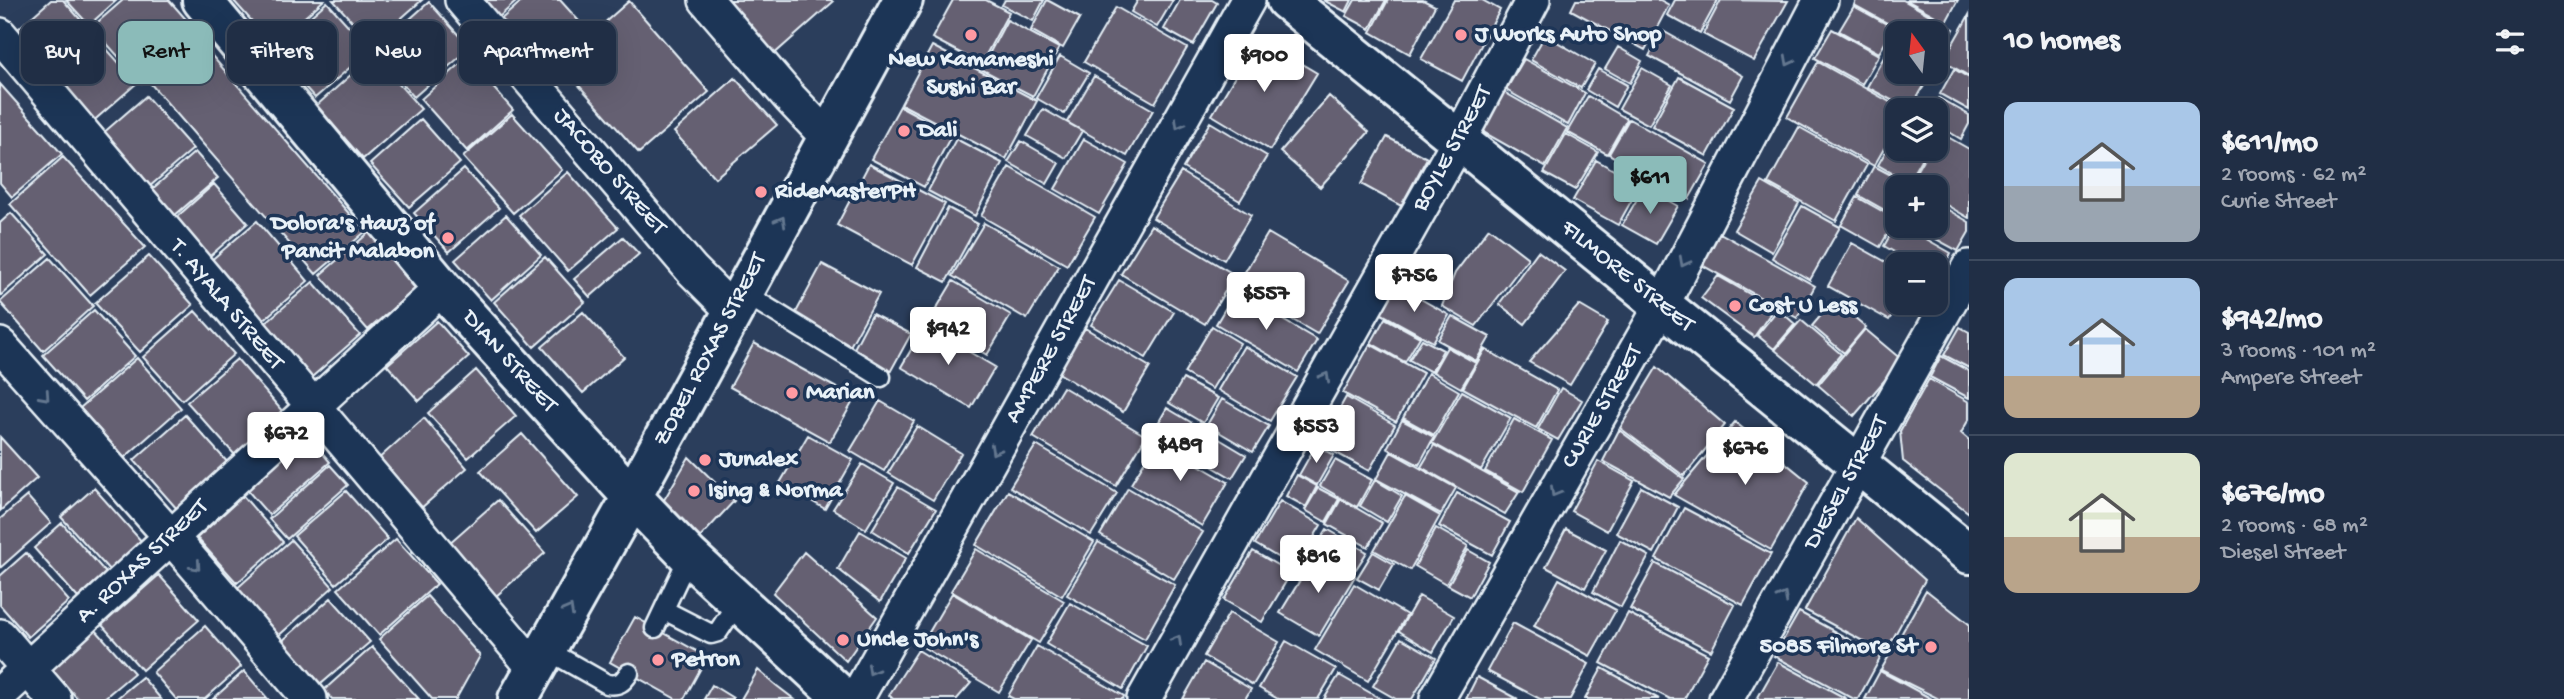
<!DOCTYPE html>
<meta charset="utf-8">
<style>
:root{--surface:#202e45;--page:#28364c;--text:#f1f3f6;--muted:#a2a8b3;--line:#3d4a5e;--accent:#8bbbb9}
body{margin:0;font-family:"Gochi Hand",sans-serif;background:var(--page);color:var(--text);height:100vh;display:flex;flex-direction:column;font-size:26px;white-space:nowrap}
*{box-sizing:border-box;margin:0}
p{font-size:23px;color:var(--muted)}
.icon{flex:none;width:38px;height:38px;fill:none;stroke:currentColor;stroke-width:2;stroke-linecap:round;stroke-linejoin:round}
.map{position:relative;flex:1;overflow:hidden}
.drawer{display:flex;flex-direction:column;background:var(--surface);width:595px}
.drawer>*{flex:none}
.hud{position:absolute;left:21px;top:21px;width:665px;height:63px;display:flex;gap:14px}
.needle{width:46px;rotate:345deg}
.fabs{position:absolute;left:1885px;top:21px;display:grid;gap:14px}
.fabs a{display:grid;place-items:center;width:63px;height:63px;border-radius:14px;background:var(--surface);box-shadow:0 7px 28px #0002,0 0 0 2px var(--line);font-size:35px}
.price{position:absolute;translate:-50% -60px;padding:0 16px;border-radius:7px;background:#fff;color:#222;font-size:23px;line-height:46px;filter:drop-shadow(0 2px 4px #0008)}
.price::after{content:'';position:absolute;left:50%;top:42px;width:21px;height:16px;margin-left:-10px;background:inherit;clip-path:polygon(0 0,100% 0,50% 100%)}
.price.on{background:var(--accent);color:#111}
ul{padding:0;list-style:none}
li{display:flex;align-items:center;gap:21px;height:175px;padding:0 35px}
li+li{border-top:2px solid var(--line)}
li span{display:grid;place-items:center;flex:none;width:196px;height:140px;border-radius:14px;color:#555}
li>.icon{margin-inline-start:auto}
span .icon{width:84px;height:84px;fill:#fffc;stroke-width:1}
li b{font-size:30px}
h2{display:flex;justify-content:space-between;align-items:center;height:84px;padding:0 35px;font-size:30px}
.tag{padding:0 24px;border-radius:14px;background:var(--surface);box-shadow:0 7px 28px #0002,0 0 0 2px var(--line);font-size:24px;line-height:63px}
.tag.on{background:var(--accent);color:#111}
main{display:flex;flex:1;min-height:0}
.map>svg:first-child{display:block}
.building{fill:#656072;stroke:#e8f1f8;stroke-width:2}
.lines{fill:none;stroke-linecap:round;stroke-linejoin:round}
.lane-casing{stroke:#e8f1f8;stroke-width:23}
.street-casing{stroke:#e8f1f8;stroke-width:38}
.secondary-casing{stroke:#e8f1f8;stroke-width:44}
.lane{stroke:#1d3557;stroke-width:18}
.street{stroke:#1d3557;stroke-width:33}
.secondary{stroke:#1d3557;stroke-width:38}
.oneway{stroke:#64778f}
.poi-dot{fill:#ff9aa2;stroke:#1d3557;stroke-width:2.5}
.labels{text-anchor:middle;dominant-baseline:central;stroke-width:7;stroke-linejoin:round;paint-order:stroke}
.poi-label{font-size:24px;font-weight:bold;fill:#e8f1f8;stroke:#1d3557;text-anchor:start}
.street-label{font-size:24px;fill:#e8f1f8;stroke:#1d3557}
</style>
<main>
<div class="map">
<svg width="1969" height="699" viewBox="0 0 1969 699">
<rect width="100%" height="100%" fill="#2b3e5c"/>
<filter id="ink" filterUnits="userSpaceOnUse"><feTurbulence type="fractalNoise" baseFrequency=".0143" numOctaves="2"/><feDisplacementMap in="SourceGraphic" scale="14" xChannelSelector="R" yChannelSelector="G"/><feConvolveMatrix kernelMatrix="1 2 1 2 8 2 1 2 1" color-interpolation-filters="sRGB"/></filter>
<g filter="url(#ink)">
<path class="building" d="M51 0H63L137 83 90 124 11 35Z
M66 0H117L89 25Z
M123 0H169L198 33 142 83 92 27Z
M233 0H324L273 45Z
M333 0H422L372 44Z
M465 0H518L489 26Z
M523 0H560L587 30 542 70 499 21Z
M723 0H831L833 2 772 56Z
M953 0H986L1009 12 981 64 932 38Z
M1005 0H1044L1033 21 1002 5Z
M1047 0 1080 18 1063 48 1031 30Z
M1138 0H1173L1157 27 1131 12Z
M1180 0H1212L1217 3 1193 45 1164 29Z
M1323 0H1352L1346 12Z
M1355 0H1386L1370 29 1346 16Z
M1388 0H1423L1435 6 1410 54 1371 32Z
M1454 0H1482L1500 10 1462 81 1421 59Z
M1576 0H1660L1669 5 1645 50 1571 10Z
M1675 0H1718L1700 33 1667 15Z
M1721 0 1788 1 1754 61 1703 34Z
M1856 0H1903L1954 29 1940 53 1936 50V33H1905L1854 5Z
M1906 0H1958L1946 22Z
M629 1 709 92 639 153 559 63Z
M327 2 370 50 315 98 272 50Z
M429 2 470 48 414 97 374 51Z
M1854 6 1894 28 1879 53 1839 31Z
M1116 7 1187 48 1155 103 1084 62Z
M1969 15V76L1943 61Z
M1007 20 1059 48 1033 96 981 69Z
M1832 29 1879 55 1862 84 1815 58Z
M1663 31 1743 76 1730 100 1649 56Z
M1897 34V72H1932L1910 110 1867 87Z
M1545 35 1595 64 1581 88 1531 60Z
M1258 38 1317 73 1270 150 1212 115Z
M199 41 365 232 316 274 150 83Z
M932 46 1037 101 1006 159 901 104Z
M1618 47 1642 61 1630 83 1605 69Z
M373 55 421 109 363 159 316 106Z
M1060 56 1089 73 1064 114 1036 98Z
M467 58 513 110 467 151 421 99Z
M1524 59 1585 93 1568 125 1506 90Z
M1818 62 1904 110H1897V126L1874 166 1787 117Z
M1642 68 1672 85 1649 125 1619 109Z
M1598 69 1627 85 1615 107 1586 90Z
M1954 69 1969 78V110L1940 94Z
M1094 76 1153 110 1127 156 1067 122Z
M1679 77 1734 107 1707 156 1652 126Z
M735 78 777 125 715 178 674 132Z
M0 84 62 154 12 197 0 183Z
M1502 91 1567 128 1545 167 1480 130Z
M146 96 193 149 149 187 102 134Z
M1329 96 1369 132 1320 187 1280 152Z
M1588 96 1627 119 1607 154 1567 132Z
M1939 98 1969 115V124L1961 139 1936 124V110H1932Z
M900 106 952 134 924 187 871 159Z
M1043 109 1082 131 1066 158 1027 136Z
M512 114 562 170 513 213 463 157Z
M421 119 460 163 409 207 370 164Z
M1629 119 1709 164 1689 199 1609 154Z
M1210 122 1267 156 1240 201 1183 168Z
M1799 127 1867 165 1836 221 1768 183Z
M1897 131V149H1927L1908 182 1878 165Z
M1939 132 1969 149V218L1936 199V187H1915L1909 184 1929 149H1936V138Z
M1566 134 1598 152 1575 190 1544 173Z
M1387 137 1427 158 1401 206 1361 184Z
M956 139 1002 163 975 216 928 191Z
M1084 139 1128 164 1099 214 1055 189Z
M1021 141 1059 163 1047 184 1008 162Z
M195 152 218 178 174 216 151 190Z
M63 157 145 247 90 295 10 204Z
M1596 160 1640 185 1618 225 1573 200Z
M869 164 945 204 912 265 837 225Z
M1874 166 1914 187H1897V217L1858 195Z
M1009 167 1095 217 1067 265 981 216Z
M464 169 499 208 449 252 414 213Z
M568 172 618 228 568 271 519 215Z
M1181 172 1251 215 1224 260 1153 218Z
M1762 182 1799 203 1772 252 1734 230Z
M214 184 248 223 203 262 170 223Z
M1644 187 1678 206 1656 244 1622 225Z
M1857 197 1896 219 1880 247 1841 225Z
M1936 203 1969 222V232L1958 251 1912 226H1936Z
M1802 206 1840 227 1810 280 1772 258Z
M948 208 978 224 946 282 917 267Z
M11 213 48 254 0 296V223Z
M506 215 541 255 491 300 455 260Z
M257 221 308 281 261 322 209 262Z
M984 223 1059 266 1027 319 952 276Z
M1897 223V226H1903L1951 253 1937 277 1936 264H1915L1884 246Z
M1151 225 1235 275 1205 324 1121 274Z
M1489 228 1528 258 1476 326 1442 306 1455 273Z
M373 229 421 284 368 330 320 275Z
M1268 233 1349 281 1317 334 1236 287Z
M1720 233 1815 286 1797 318 1702 265Z
M623 237 639 254 590 297 574 279Z
M1852 243 1897 268 1899 303 1889 320 1828 286Z
M1538 251 1565 271 1525 324 1499 304Z
M149 256 193 305 140 352 95 303Z
M545 257 585 302 534 347 494 302Z
M50 258 93 306 43 351 0 302Z
M822 264 879 294 849 348 793 318Z
M1718 276 1767 304 1763 309 1770 314 1754 337 1701 298Z
M1119 280 1174 312 1146 358 1091 325Z
M953 281 1011 315 987 355 929 321Z
M313 282 360 335 305 383 258 329Z
M1396 285 1449 315 1433 342 1380 313Z
M1235 292 1317 340 1298 372 1216 324Z
M1834 300 1866 327 1844 353 1812 326Z
M1579 305 1608 322 1570 385 1529 362Z
M1778 309 1795 324 1774 349 1757 335Z
M94 310 135 356 84 401 43 355Z
M195 311 234 354 182 400 143 357Z
M583 312 624 357 583 393 542 347Z
M872 314 911 334 888 376 850 356Z
M1452 316 1490 337 1476 361 1438 340Z
M1385 318 1420 337 1405 362 1371 343Z
M1801 320 1841 354 1816 384 1775 350Z
M437 321 469 357 419 401 387 365Z
M925 326 995 367 971 408 901 367Z
M1212 326 1240 343 1212 389 1184 373Z
M1960 327 1969 332V368L1944 355Z
M1085 328 1150 367 1123 412 1057 372Z
M1865 329 1902 360 1854 416 1818 385Z
M1422 339 1443 350 1431 372 1409 360Z
M754 343 855 398 830 442 730 387Z
M1370 344 1423 373 1396 422 1343 393Z
M1244 346 1297 377 1270 421 1218 390Z
M1447 347 1476 363 1461 388 1433 372Z
M1485 349 1557 390 1536 428 1463 388Z
M1941 356 1969 371V398L1930 377Z
M137 358 181 408 124 458 80 408Z
M237 359 283 412 235 455 187 402Z
M1657 367 1725 425 1684 476 1620 428Z
M476 370 516 416 468 458 428 413Z
M1428 373 1459 391 1434 435 1403 418Z
M1183 379 1218 398 1203 423 1169 403Z
M1929 379 1969 402V419L1961 433 1969 440V513L1903 461 1900 431Z
M1063 387 1146 436 1116 486 1033 437Z
M1561 388 1582 400 1558 440 1538 429Z
M1462 391 1511 418 1481 470 1432 443Z
M1346 397 1395 425 1369 471 1320 444Z
M1222 399 1269 426 1253 452 1207 425Z
M880 401 914 421 884 471 850 451Z
M1167 408 1246 455 1232 478 1153 432Z
M185 415 229 464 177 509 134 460Z
M424 418 467 468 420 509 376 461Z
M1514 419 1552 440 1523 492 1485 471Z
M1402 420 1434 437 1419 465 1387 448Z
M1735 422 1809 482 1771 550 1674 495Z
M917 426 961 453 933 500 888 473Z
M302 429 330 462 269 515 241 483Z
M1619 430 1684 479 1669 497 1603 461Z
M522 434 578 497 536 533 480 471Z
M808 435 853 460 825 509 780 483Z
M0 437 37 478 0 511Z
M1157 441 1228 482 1202 526 1131 484Z
M1036 445 1117 493 1091 535 1010 487Z
M1316 445 1334 455 1317 485 1299 475Z
M1434 445 1519 492 1505 514 1421 467Z
M1391 452 1456 488 1441 514 1376 479Z
M689 457 734 501 697 541 661 505Z
M1335 460 1372 480 1357 507 1320 486Z
M1598 461 1634 481 1607 531 1571 511Z
M862 464 894 483 866 529 833 509Z
M330 465 348 485 287 539 269 519Z
M1297 475 1317 486 1306 507 1286 496Z
M1375 480 1402 496 1387 522 1360 506Z
M898 487 936 509 909 553 872 530Z
M1641 487 1678 507 1654 553 1616 533Z
M94 488 143 543 111 572 61 517Z
M1128 488 1203 532 1174 579 1100 535Z
M1318 488 1339 499 1326 522 1305 510Z
M346 491 388 539 336 584 294 536Z
M1008 491 1094 542 1062 596 976 545Z
M1457 493 1510 522 1492 555 1439 526Z
M27 496 51 523 0 568V519Z
M243 496 283 542 237 583 197 538Z
M1405 496 1440 516 1410 570 1374 550Z
M1341 499 1382 523 1368 547 1327 524Z
M498 500 545 553 495 597 448 544Z
M1280 501 1321 525 1296 568 1255 544Z
M1684 508 1771 554 1743 605 1656 559Z
M1856 518 1925 580 1885 653 1805 610Z
M62 523 106 573 78 598 34 548Z
M1436 528 1468 546 1446 584 1415 566Z
M1327 529 1367 552 1356 569 1316 547Z
M1566 529 1606 550 1585 588 1546 567Z
M860 531 906 558 880 602 838 569Z
M396 539 437 584 379 635 338 589Z
M291 540 333 587 276 638 234 591Z
M1620 540 1649 556 1621 607 1593 592Z
M1098 542 1175 585 1145 639 1067 595Z
M976 549 1064 601 1039 643 951 591Z
M1468 550 1489 562 1470 597 1448 585Z
M1253 551 1291 573 1262 622 1224 600Z
M804 552 877 617 846 661 773 593Z
M1373 552 1394 564 1379 590 1357 578Z
M26 553 69 601 28 637 0 605V576Z
M1316 554 1355 576 1319 636 1280 613Z
M1655 563 1735 605 1711 651 1630 609Z
M159 575 199 620 142 670 102 625Z
M1559 579 1616 610 1590 656 1534 626Z
M1354 584 1407 615 1368 681 1315 650Z
M1926 590 1969 624V699H1939L1881 670Z
M952 593 1031 640 999 692 921 646Z
M427 596 480 656 456 699H432L379 639Z
M1419 596 1454 616 1433 652 1399 631Z
M331 598 370 642 321 684 282 641Z
M1070 603 1147 646 1123 689 1046 644Z
M1799 612 1881 657 1858 699H1854L1774 656Z
M1229 613 1279 642 1253 685 1204 656Z
M1628 613 1708 655 1684 699H1670L1601 663Z
M635 617 707 657 684 699H676L610 662Z
M1513 623 1589 664 1570 699H1540L1487 671Z
M205 626 241 667 205 699H176L153 672Z
M95 629 134 673 103 699H78L50 668Z
M1401 638 1436 658 1412 699H1396L1373 686Z
M1286 641 1336 669 1318 699H1278L1259 688Z
M1037 646 1124 696 1123 699H1014L1008 696Z
M372 647 419 699H332L324 690Z
M918 650 971 683 957 699H893L889 695Z
M1204 662 1251 689 1245 699H1183Z
M1778 662 1847 699H1757Z
M1602 668 1659 699H1585Z
M758 670 777 686 794 699H741Z
M244 671 268 699H213Z
M1880 671 1932 699H1865Z
M1339 675 1381 699H1324Z
M142 677 161 699H116Z
M1477 677 1518 699H1466Z
M712 685 733 698V699H704Z"/>
<g class="lines">
<g class="lane-casing">
<path id="lane" d="M742 292 881 377
M664 610 711 634 718 632 739 600
M655 628 689 556
M547 650 607 684C619 686 623 682 629 673"/>
</g>
<g class="street-casing">
<path id="street" d="M462 0 692 270 732 310
M706 0 790 98 827 137
M0 35 536 670
M0 345 171 537 310 699
M0 636 54 699
M0 694 442 288
M856 699 1248 0
M1144 699 1459 140 1533 0
M1437 699 1662 305 1821 0
M1726 699 1969 267"/>
</g>
<g class="secondary-casing">
<path id="secondary" d="M202 0 442 288 632 497 689 556 844 699
M1286 0 1969 554
M518 699 632 497 903 0"/>
</g>
<use href="#lane" class="lane"/>
<use href="#street" class="street"/>
<use href="#secondary" class="secondary"/>
</g>
<defs><path id="oneway-chevron" d="M-2-3.5L2.5 0L-2 3.5" fill="none" stroke-width="1.6" stroke-linecap="round" stroke-linejoin="round" transform="scale(1.75)"/></defs>
<g class="oneway">
<use href="#oneway-chevron" transform="translate(1789 61) rotate(118)"/>
<use href="#oneway-chevron" transform="translate(1179 124) rotate(119)"/>
<use href="#oneway-chevron" transform="translate(781 221) rotate(-61)"/>
<use href="#oneway-chevron" transform="translate(1684 262) rotate(118)"/>
<use href="#oneway-chevron" transform="translate(1325 377) rotate(-61)"/>
<use href="#oneway-chevron" transform="translate(45 396) rotate(48)"/>
<use href="#oneway-chevron" transform="translate(995 450) rotate(119)"/>
<use href="#oneway-chevron" transform="translate(1555 492) rotate(120)"/>
<use href="#oneway-chevron" transform="translate(196 566) rotate(49)"/>
<use href="#oneway-chevron" transform="translate(1783 597) rotate(-61)"/>
<use href="#oneway-chevron" transform="translate(569 610) rotate(-61)"/>
<use href="#oneway-chevron" transform="translate(1177 640) rotate(-61)"/>
<use href="#oneway-chevron" transform="translate(872 670) rotate(119)"/>
</g>
</g>
<g class="poi-dot">
<circle cx="971" cy="35" r="7"/>
<circle cx="1461" cy="35" r="7"/>
<circle cx="904" cy="131" r="7"/>
<circle cx="761" cy="192" r="7"/>
<circle cx="448" cy="238" r="7"/>
<circle cx="1735" cy="306" r="7"/>
<circle cx="792" cy="393" r="7"/>
<circle cx="705" cy="460" r="7"/>
<circle cx="694" cy="491" r="7"/>
<circle cx="843" cy="640" r="7"/>
<circle cx="1931" cy="647" r="7"/>
<circle cx="658" cy="660" r="7"/>
</g>
<g class="labels">
<g class="poi-label">
<text x="1475" y="35">J Works Auto Shop</text>
<text x="971" y="60" text-anchor="middle">New Kamameshi<tspan x="971" dy="28">Sushi Bar</tspan></text>
<text x="918" y="131">Dali</text>
<text x="775" y="192">RideMasterPH</text>
<text x="434" y="224" text-anchor="end">Dolora's Hauz of<tspan x="434" dy="28">Pancit Malabon</tspan></text>
<text x="1749" y="306">Cost U Less</text>
<text x="806" y="393">Marian</text>
<text x="719" y="460">Junalex</text>
<text x="708" y="491">Ising &amp; Norma</text>
<text x="857" y="640">Uncle John's</text>
<text x="1917" y="647" text-anchor="end">5085 Filmore St</text>
<text x="672" y="660">Petron</text>
</g>
<g class="street-label">
<text transform="translate(1453 149) rotate(-61)">BOYLE STREET</text>
<text transform="translate(609 172) rotate(49)">JACOBO STREET</text>
<text transform="translate(1627 277) rotate(39)">FILMORE STREET</text>
<text transform="translate(226 305) rotate(50)">T. AYALA STREET</text>
<text transform="translate(711 350) rotate(-62)">ZOBEL ROXAS STREET</text>
<text transform="translate(1052 350) rotate(-61)">AMPERE STREET</text>
<text transform="translate(509 362) rotate(48)">DIAN STREET</text>
<text transform="translate(1603 407) rotate(-60)">CURIE STREET</text>
<text transform="translate(1847 483) rotate(-61)">DIESEL STREET</text>
<text transform="translate(143 562) rotate(-43)">A. ROXAS STREET</text>
</g>
</g>
</svg>
<div class="fabs">
<a><svg class="needle" viewBox="-14 -14 28 28"><path d="M0-13l5 13h-10z" fill="#e53935"/><path d="M0 13l5-13h-10z" fill="#a2a8b3"/></svg></a>
<a><svg class="icon" aria-label="layers" viewBox="0 0 24 24"><path d="M12 4l9 5-9 5-9-5zM3 14l9 5 9-5"/></svg></a>
<a>+</a>
<a>−</a>
</div>
<b class="price" style="left:1264px;top:94px">$900</b>
<b class="price on" style="left:1650px;top:216px">$611</b>
<b class="price" style="left:1414px;top:314px">$756</b>
<b class="price" style="left:1266px;top:332px">$557</b>
<b class="price" style="left:948px;top:367px">$942</b>
<b class="price" style="left:1316px;top:465px">$553</b>
<b class="price" style="left:286px;top:472px">$672</b>
<b class="price" style="left:1180px;top:483px">$489</b>
<b class="price" style="left:1745px;top:487px">$676</b>
<b class="price" style="left:1318px;top:595px">$816</b>
<div class="hud">
<a class="tag">Buy</a>
<a class="tag on">Rent</a>
<a class="tag">Filters</a>
<a class="tag">New</a>
<a class="tag">Apartment</a>
</div>
</div>
<section class="drawer">
<h2>10 homes<svg class="icon" aria-label="filters" viewBox="0 0 24 24"><path d="M4 7h16M4 17h16"/><circle cx="9" cy="7" r="2"/><circle cx="15" cy="17" r="2"/></svg></h2>
<ul>
<li><span style="background:linear-gradient(#a9c7e8 60%,#9aa5b1 0)"><svg class="icon" aria-label="home" viewBox="0 0 24 24"><path d="M3 11l9-7 9 7M6 9v11h12V9"/></svg></span><div><b>$611/mo</b><p>2 rooms · 62 m²</p><p>Curie Street</p></div></li>
<li><span style="background:linear-gradient(#a9c7e8 70%,#b9a48a 0)"><svg class="icon" aria-label="home" viewBox="0 0 24 24"><path d="M3 11l9-7 9 7M6 9v11h12V9"/></svg></span><div><b>$942/mo</b><p>3 rooms · 101 m²</p><p>Ampere Street</p></div></li>
<li><span style="background:linear-gradient(#dfe7d0 60%,#b9a48a 0)"><svg class="icon" aria-label="home" viewBox="0 0 24 24"><path d="M3 11l9-7 9 7M6 9v11h12V9"/></svg></span><div><b>$676/mo</b><p>2 rooms · 68 m²</p><p>Diesel Street</p></div></li>
</ul>
</section>
</main>
